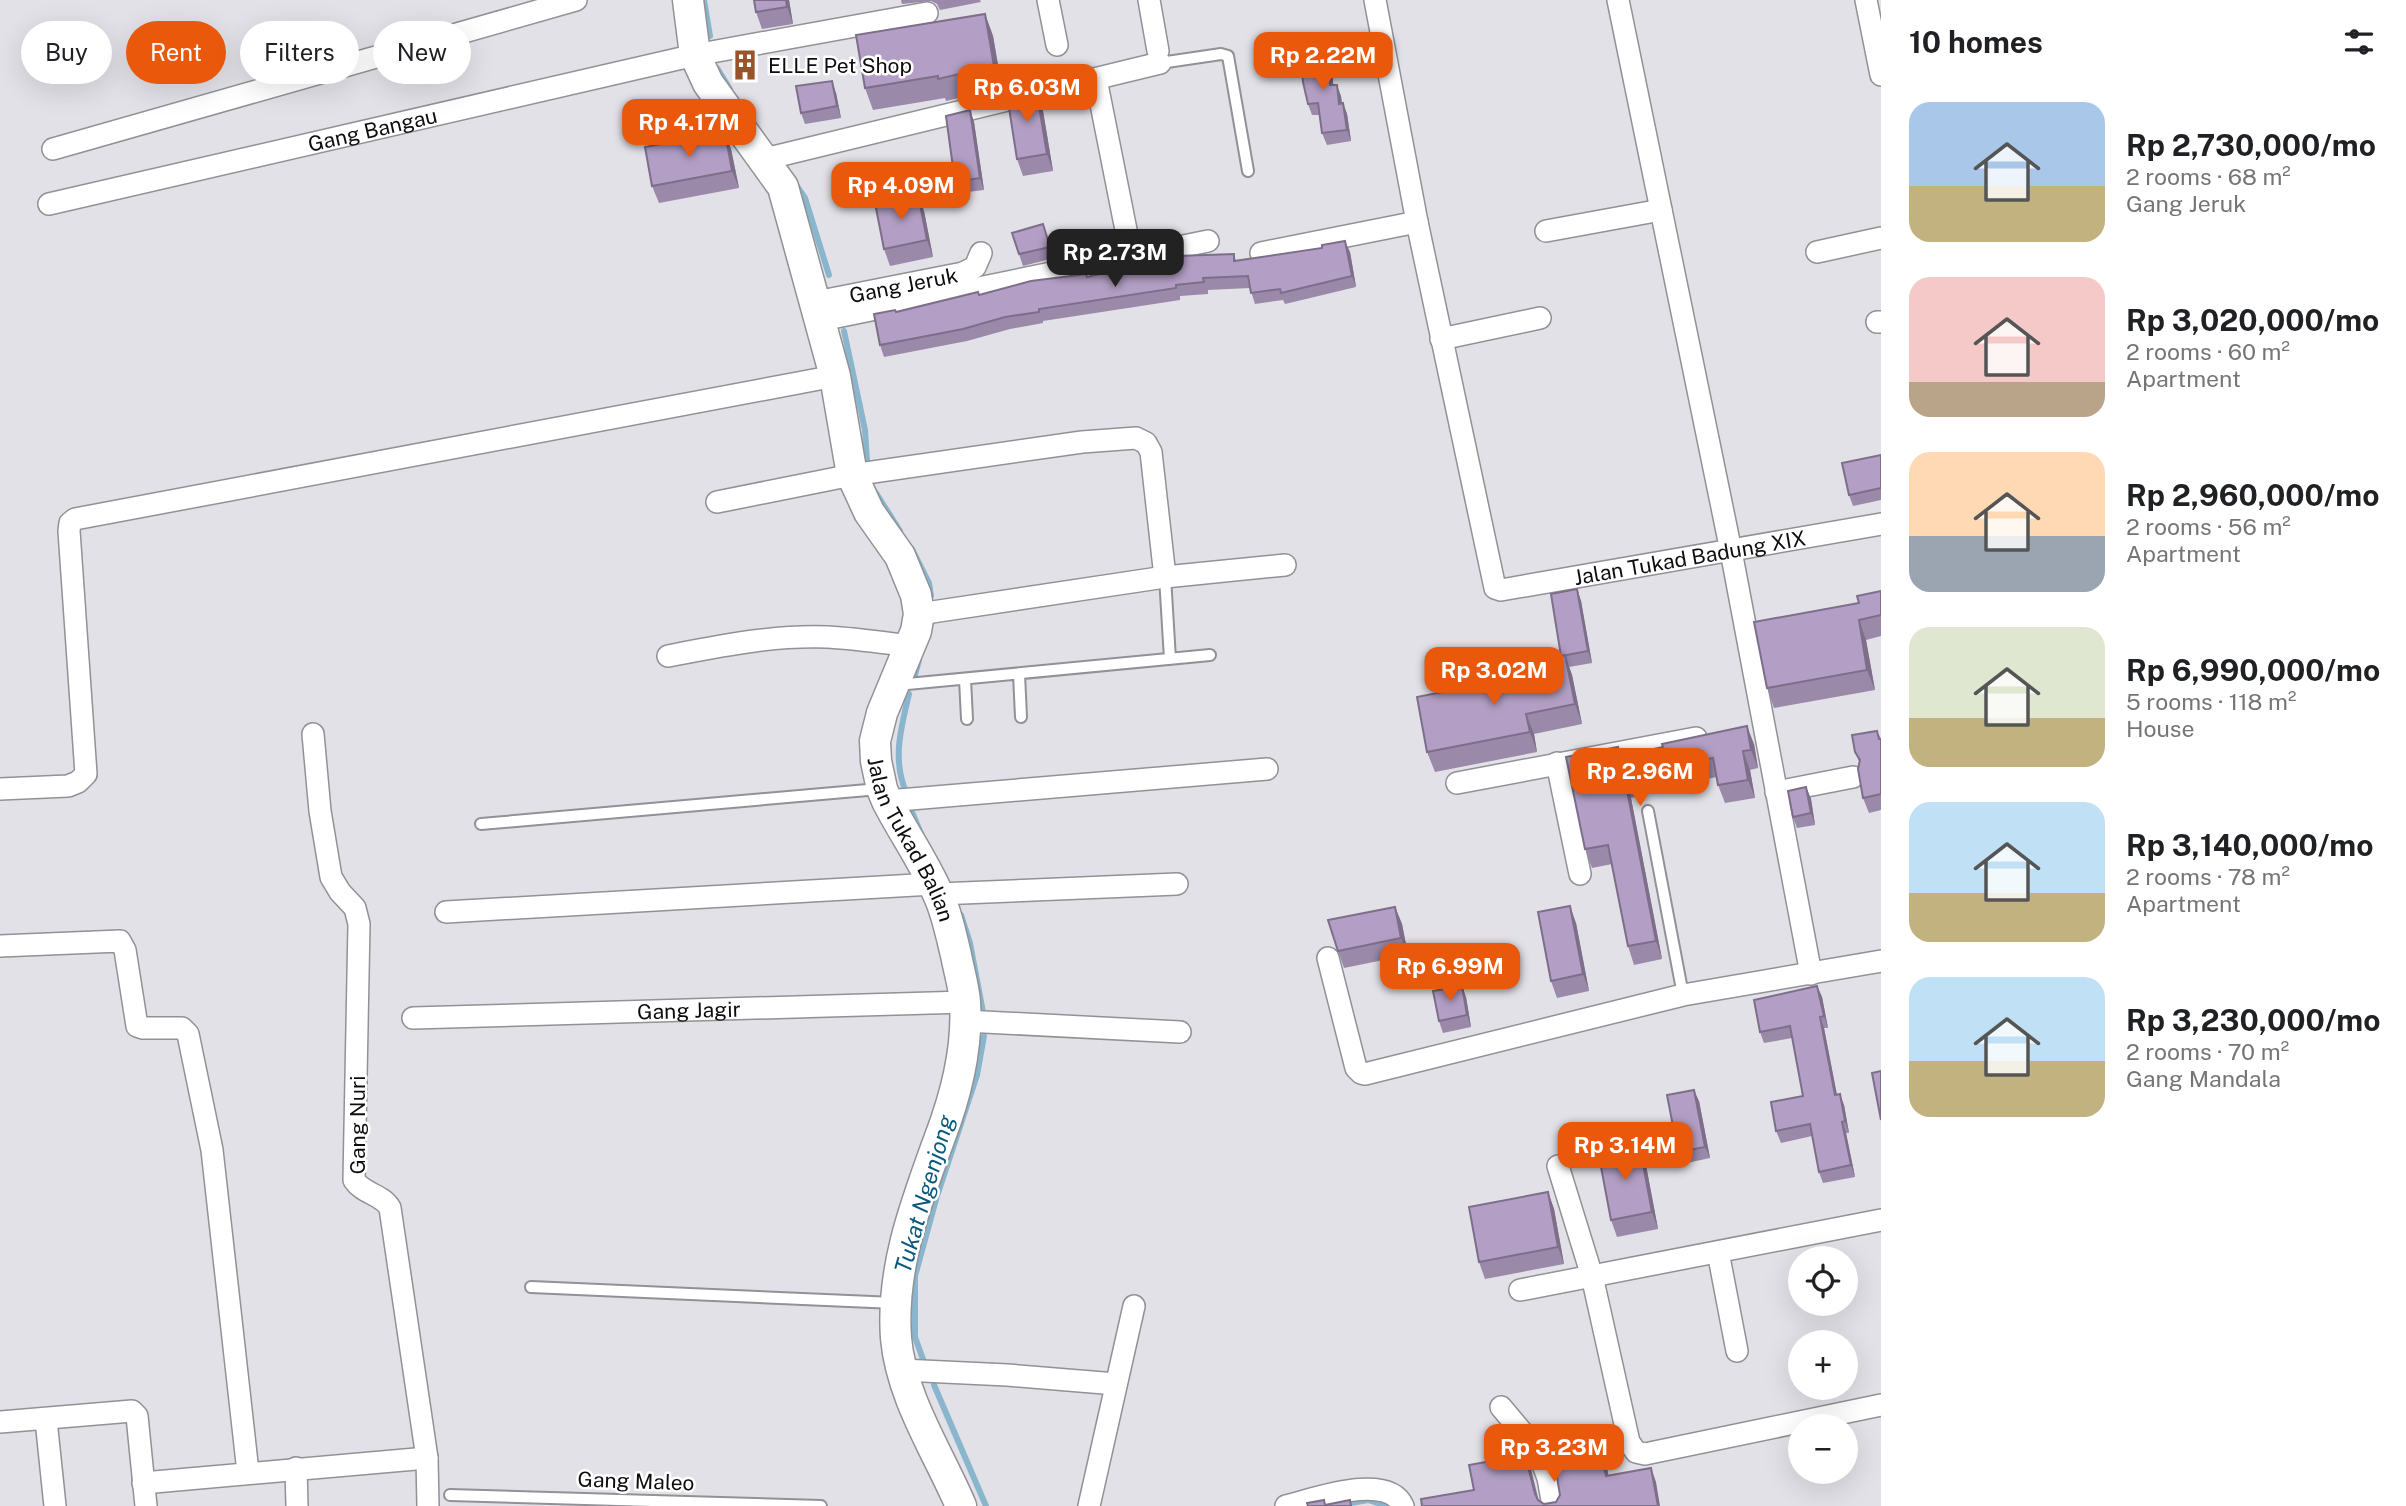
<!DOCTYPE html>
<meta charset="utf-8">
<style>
:root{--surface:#fff;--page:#f6f6f6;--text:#202124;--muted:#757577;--accent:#ea580c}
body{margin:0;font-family:"Public Sans",sans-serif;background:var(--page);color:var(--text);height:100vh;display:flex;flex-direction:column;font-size:26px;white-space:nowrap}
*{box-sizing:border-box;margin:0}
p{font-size:23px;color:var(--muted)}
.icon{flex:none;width:38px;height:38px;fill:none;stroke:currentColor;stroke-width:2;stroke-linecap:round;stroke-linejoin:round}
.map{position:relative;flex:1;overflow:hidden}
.details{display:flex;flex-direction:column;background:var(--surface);width:525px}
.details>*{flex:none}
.top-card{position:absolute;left:21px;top:21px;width:665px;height:63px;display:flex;gap:14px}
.tools{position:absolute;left:1788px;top:1246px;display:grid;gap:14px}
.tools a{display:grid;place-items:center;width:70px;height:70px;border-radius:50%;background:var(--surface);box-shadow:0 7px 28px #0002;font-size:35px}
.price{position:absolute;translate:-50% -60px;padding:0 16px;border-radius:14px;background:var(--accent);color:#fff;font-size:23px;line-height:46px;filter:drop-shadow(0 2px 4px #0008)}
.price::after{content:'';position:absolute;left:50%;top:42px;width:21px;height:16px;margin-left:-10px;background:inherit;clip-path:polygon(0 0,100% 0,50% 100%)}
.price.current{background:#222;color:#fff}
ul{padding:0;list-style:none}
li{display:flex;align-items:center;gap:21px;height:175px;padding:0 28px}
li span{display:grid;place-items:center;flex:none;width:196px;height:140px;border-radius:21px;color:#555}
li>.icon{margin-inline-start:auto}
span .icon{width:84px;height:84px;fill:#fffc;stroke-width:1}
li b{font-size:30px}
h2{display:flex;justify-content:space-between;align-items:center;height:84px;padding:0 28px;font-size:30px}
.chip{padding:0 24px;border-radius:32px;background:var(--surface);box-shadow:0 7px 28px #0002;font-size:24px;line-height:63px}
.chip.current{background:var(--accent);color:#fff}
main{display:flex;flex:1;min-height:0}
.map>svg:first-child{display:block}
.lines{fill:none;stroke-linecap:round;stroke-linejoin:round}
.stream{stroke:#89b5cd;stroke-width:6}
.lane-casing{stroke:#919196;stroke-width:14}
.street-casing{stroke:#919196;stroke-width:24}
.secondary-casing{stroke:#919196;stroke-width:33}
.lane{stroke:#fff;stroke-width:10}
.street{stroke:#fff;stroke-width:21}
.secondary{stroke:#fff;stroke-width:30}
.wall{fill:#9a89a9}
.shaded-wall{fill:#7d6f8a}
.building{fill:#b39fc5;stroke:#7d6f8a;stroke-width:2}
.labels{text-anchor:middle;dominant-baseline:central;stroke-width:5;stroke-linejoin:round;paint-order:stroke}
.poi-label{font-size:21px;fill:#0d0d0f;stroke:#fff;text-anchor:start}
.street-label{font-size:21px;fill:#0d0d0f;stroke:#fff}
.water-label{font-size:23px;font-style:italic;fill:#08597b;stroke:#fff}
</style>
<main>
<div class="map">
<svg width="1881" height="1506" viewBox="0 0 1881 1506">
<rect width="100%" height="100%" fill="#e1e1e7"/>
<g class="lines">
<path class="stream" d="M704 0 710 36
M717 68 730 89
M794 182 805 198 829 275
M844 331 865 430 867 461
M876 493 900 531
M912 549 929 583 931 596
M915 675 919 660
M906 792C892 759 901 728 909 694
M910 807 921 834
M961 915 970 943 983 1012
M924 1362 915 1337V1276L937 1196 977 1075 984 1036
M934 1385 986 1506
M1334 1506 1368 1500 1387 1506"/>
<g class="lane-casing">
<path id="lane" d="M1160 63 1221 54 1228 56 1248 171
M1165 577 1170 659
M1019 674 1021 717
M965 679 967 719
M897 685 1210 655
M1648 811 1683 995
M481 824 879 789
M531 1287 895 1303
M450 1495 821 1506"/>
</g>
<g class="street-casing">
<g id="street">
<path d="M1048 0 1057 45"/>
<path d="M1149 0 1158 51"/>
<path id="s1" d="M1375 0 1417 222 1495 588 1501 590 1881 524"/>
<path d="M1618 0 1731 551 1811 974"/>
<path d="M1866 0 1881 75"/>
<path d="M1096 79 1131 255"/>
<path d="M53 149 576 0"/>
<path d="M765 159 1160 63"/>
<path id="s2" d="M49 204 695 55 927 13"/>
<path d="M1546 231 1661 210"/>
<path d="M1817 252 1881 238"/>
<path d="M1261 253 1417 222"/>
<path id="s3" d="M816 302 963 273 975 267 981 253"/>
<path d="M822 320 1208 241"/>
<path d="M1877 322H1881"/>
<path d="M1441 339 1540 318"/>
<path d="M717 502 852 475 1082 442 1136 438 1146 443 1151 452 1165 577"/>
<path d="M919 614 1165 577 1285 565"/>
<path d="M668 656C724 645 783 633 841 638 864 640 888 643 911 646"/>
<path d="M313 734 320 811 331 877 340 892 355 908 359 924 354 1180C363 1194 382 1194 390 1208L427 1458 428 1506"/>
<path d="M1557 763 1580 874"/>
<path d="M1457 783 1696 738"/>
<path d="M0 789 68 786 78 782 86 774 69 531 70 523 75 519 835 376"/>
<path d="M1776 792 1853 777"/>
<path d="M887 801 1267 769"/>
<path d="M938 894 1177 884"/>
<path d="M446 912 933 884"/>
<path d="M0 946 120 941 125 950 137 1026 143 1028H182L188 1034 212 1150 248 1472"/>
<path d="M1328 958 1356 1068 1361 1073 1365 1074 1683 995 1881 961"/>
<path id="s4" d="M413 1018 965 1002"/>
<path d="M965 1021 1180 1032"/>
<path d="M1558 1166 1592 1276 1629 1442 1636 1452 1645 1454 1881 1405"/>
<path d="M1718 1252 1737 1351"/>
<path d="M1520 1290 1881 1220"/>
<path d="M902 1370 1007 1375 1116 1384"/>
<path d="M1501 1407 1538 1451 1548 1478 1553 1506"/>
<path d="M46 1420 55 1506"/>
<path d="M0 1422 132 1411 137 1416 146 1506"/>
<path d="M296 1468 297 1506"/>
<path d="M143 1483 427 1458"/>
<path d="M1089 1506 1134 1306"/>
<path d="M1286 1506C1314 1499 1388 1472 1403 1506"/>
</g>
</g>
<g class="secondary-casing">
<g id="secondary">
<path id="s5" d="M688 0 695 55 708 83 783 187 835 376 852 475 869 512 900 556 916 595 919 614 916 631 882 713 875 741 876 761 882 789 887 801C903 832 924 862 938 894 947 913 951 935 956 955 959 971 964 987 965 1002 968 1048 956 1095 940 1137 916 1203 891 1267 896 1338 901 1397 938 1452 961 1506"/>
</g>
</g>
<use href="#lane" class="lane"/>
<use href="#street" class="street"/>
<use href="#secondary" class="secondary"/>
</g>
<path class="wall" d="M754 0H789L793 24 762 29 756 12Z
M901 0H980L981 2 940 10 937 4 931 1 902 4Z
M985 14 993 36 1002 88 946 101 945 98 873 110 865 88Z
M1328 54 1332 66 1333 85 1341 96 1342 103H1343L1347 114 1351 141 1327 145 1322 133 1320 115H1312L1308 104Z
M1036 88 1042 105 1053 171 1023 176 1017 159Z
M836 93 841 118 805 124 801 113Z
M970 110 974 122 984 190 959 193 955 182Z
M731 149 739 188 659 203 652 186Z
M924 211 933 257 890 266 884 249Z
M1043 224 1054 258 1023 266 1019 254Z
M1350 252 1356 287 1285 304 1283 300 1255 304 1250 288 1208 290V294L1180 296V300L1043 321V323L1010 329 967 341 884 357 880 345 979 295 1234 254 1236 261Z
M1881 455V500L1853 506 1849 495Z
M1577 589 1581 601 1592 663 1569 667 1572 675 1582 724 1534 734 1537 752 1435 772 1427 752 1561 656Z
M1881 591V636L1866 640 1875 690 1774 708 1767 688 1859 603Z
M1877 731 1881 739V810L1869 813 1863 798 1860 764 1855 752Z
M1754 744 1758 768 1750 770 1755 798 1725 803 1718 785 1717 777 1664 787V790L1631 798 1662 959 1634 965 1628 946 1612 864 1592 868 1585 849 1618 747 1622 756Z
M1806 787 1811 799 1815 825 1797 828 1793 817Z
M1395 907 1402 924 1408 955 1344 968 1338 951Z
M1576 923 1589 991 1557 998 1551 981Z
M1817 986 1822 997 1828 1028H1824L1837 1095 1844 1105 1849 1133H1846L1855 1177 1823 1183 1819 1172 1812 1136 1781 1143 1776 1131 1803 1096 1792 1038 1764 1043 1760 1032Z
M1466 997 1471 1027 1443 1033 1439 1021Z
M1699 1101 1710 1158 1682 1164 1678 1152Z
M1639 1143 1645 1160 1658 1229 1617 1237 1611 1220Z
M1548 1192 1554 1209 1564 1264 1485 1279 1479 1262Z"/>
<path class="shaded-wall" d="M786 0H789L793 24 787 7Z
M985 14 993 36 1002 88 994 66Z
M1328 54 1332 66 1334 97 1330 85Z
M832 81 836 93 841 118 837 106Z
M1337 85 1341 96 1343 115 1339 104Z
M1036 88 1042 105 1053 171 1047 154Z
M1343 103 1347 114 1351 141 1347 130Z
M970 110 974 122 984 190 980 178Z
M725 132 731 149 739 188 732 171Z
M918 194 924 211 933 257 927 240Z
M1345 241 1350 252 1356 287 1352 276Z
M1577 589 1581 601 1592 663 1588 651Z
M1859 620 1866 640 1875 690 1867 670Z
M1565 655 1572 675 1582 724 1575 704Z
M1526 714 1534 734 1537 752 1530 732Z
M1747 726 1754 744 1758 768 1751 750Z
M1743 751 1750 770 1755 798 1748 780Z
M1625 780 1631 798 1662 959 1656 941Z
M1806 787 1811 799 1815 825 1811 813Z
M1570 906 1576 923 1589 991 1583 974Z
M1395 907 1402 924 1408 955 1401 938Z
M1462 986 1466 997 1471 1027 1467 1015Z
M1817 986 1822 997 1828 1028 1824 1016Z
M1820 1017 1824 1028 1839 1106 1835 1095Z
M1694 1090 1699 1101 1710 1158 1705 1147Z
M1840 1094 1844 1105 1849 1133 1845 1121Z
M1842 1122 1846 1133 1855 1177 1851 1165Z
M1639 1143 1645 1160 1658 1229 1652 1212Z
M1548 1192 1554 1209 1564 1264 1558 1247Z
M1600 1447 1606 1461 1611 1490 1606 1476Z
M1525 1455 1531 1469 1540 1506 1535 1494Z
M1651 1468 1656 1482 1660 1506H1658Z"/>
<path class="building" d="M754 0H786L787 7 756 12Z
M985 14 994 66 938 79V76L865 88 856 35Z
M1328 54 1330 85H1337L1339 104 1343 103 1347 130 1322 133 1318 103 1308 104 1303 82 1301 55Z
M832 81 837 106 801 113 796 86Z
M1036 88 1047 154 1017 159 1007 95Z
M970 110 980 178 955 182 946 116Z
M725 132 732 171 652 186 645 147Z
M918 194 927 240 884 249 875 203Z
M1043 224 1050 247 1019 254 1012 233Z
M1345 241 1352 276 1281 293 1280 289 1251 293 1248 276 1203 278 1204 282 1176 285V288L1039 309V312L1005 317 963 329 880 345 874 314 895 310 896 312 978 292 979 295 1031 281 1086 274 1087 277 1144 263 1145 268 1179 262 1178 256 1234 254V261L1322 248V245Z
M1881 455V488L1849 495 1842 463Z
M1577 589 1588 651 1561 656 1551 594Z
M1881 591V615L1859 620 1867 670 1767 688 1754 622 1859 603 1857 596Z
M1565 655 1575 704 1526 714 1530 732 1427 752 1417 697 1538 673 1535 661Z
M1747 726 1751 750 1743 751 1748 780 1718 785 1713 758 1657 769 1658 772 1625 780 1656 941 1628 946 1608 845 1585 849 1566 757 1618 747 1620 756 1663 747 1662 744Z
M1877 731 1879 739H1881V794L1863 798 1858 769 1860 760 1855 752 1852 735Z
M1806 787 1811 813 1793 817 1788 791Z
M1570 906 1583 974 1551 981 1538 912Z
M1395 907 1401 938 1338 951 1328 920Z
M1462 986 1467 1015 1439 1021 1433 991Z
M1817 986 1824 1016 1820 1017 1835 1095 1840 1094 1845 1121 1842 1122 1851 1165 1819 1172 1810 1124 1776 1131 1771 1102 1803 1096 1790 1026 1760 1032 1754 1000Z
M1881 1071V1120L1872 1073Z
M1694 1090 1705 1147 1678 1152 1667 1095Z
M1639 1143 1652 1212 1611 1220 1598 1151Z
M1548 1192 1558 1247 1479 1262 1469 1207Z
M1600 1447 1606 1476 1651 1468 1658 1506H1422L1421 1499 1474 1490 1469 1465 1525 1455 1535 1494 1538 1500 1544 1504 1556 1502 1560 1495 1553 1453Z
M1324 1500 1325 1505 1350 1500 1351 1506H1308L1307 1503Z"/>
<defs>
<g id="building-bare" transform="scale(2.415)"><path d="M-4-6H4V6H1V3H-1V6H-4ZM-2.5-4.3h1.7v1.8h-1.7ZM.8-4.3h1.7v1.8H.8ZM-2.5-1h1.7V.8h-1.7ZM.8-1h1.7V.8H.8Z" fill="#985329" stroke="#fff" stroke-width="2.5" paint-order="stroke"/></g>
</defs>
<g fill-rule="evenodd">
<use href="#building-bare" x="745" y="65"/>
</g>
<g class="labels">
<g class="poi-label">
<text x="768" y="65">ELLE Pet Shop</text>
</g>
<g class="street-label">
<text stroke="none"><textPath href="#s2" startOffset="332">Gang Bangau</textPath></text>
<text stroke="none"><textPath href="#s3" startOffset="89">Gang Jeruk</textPath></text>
<text stroke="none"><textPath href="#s1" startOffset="798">Jalan Tukad Badung XIX</textPath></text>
<text stroke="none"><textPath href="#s5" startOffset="908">Jalan Tukad Balian</textPath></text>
<text stroke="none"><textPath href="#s4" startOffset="276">Gang Jagir</textPath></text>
<text transform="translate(357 1125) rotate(-90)">Gang Nuri</text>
<text transform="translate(636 1481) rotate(2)">Gang Maleo</text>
</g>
<g class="water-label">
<text transform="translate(924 1194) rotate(-74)">Tukat Ngenjong</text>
</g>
</g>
</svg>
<div class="tools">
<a><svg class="icon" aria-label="locate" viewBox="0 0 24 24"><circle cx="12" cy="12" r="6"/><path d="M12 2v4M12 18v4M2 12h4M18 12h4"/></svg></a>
<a>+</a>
<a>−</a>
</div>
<b class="price" style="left:1323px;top:92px">Rp 2.22M</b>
<b class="price" style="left:1027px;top:124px">Rp 6.03M</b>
<b class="price" style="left:689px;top:159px">Rp 4.17M</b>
<b class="price" style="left:901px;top:222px">Rp 4.09M</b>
<b class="price current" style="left:1115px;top:289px">Rp 2.73M</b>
<b class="price" style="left:1494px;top:707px">Rp 3.02M</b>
<b class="price" style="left:1640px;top:808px">Rp 2.96M</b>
<b class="price" style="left:1450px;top:1003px">Rp 6.99M</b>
<b class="price" style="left:1625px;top:1182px">Rp 3.14M</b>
<b class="price" style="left:1554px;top:1484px">Rp 3.23M</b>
<div class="top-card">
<a class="chip">Buy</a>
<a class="chip current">Rent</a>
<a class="chip">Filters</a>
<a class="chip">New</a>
</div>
</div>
<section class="details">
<h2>10 homes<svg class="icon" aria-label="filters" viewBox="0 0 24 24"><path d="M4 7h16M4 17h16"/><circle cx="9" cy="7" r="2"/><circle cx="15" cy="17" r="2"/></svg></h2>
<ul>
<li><span style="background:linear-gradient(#a9c7e8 60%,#c2b280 0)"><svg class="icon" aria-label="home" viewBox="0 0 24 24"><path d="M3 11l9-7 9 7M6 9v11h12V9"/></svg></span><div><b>Rp 2,730,000/mo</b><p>2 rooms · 68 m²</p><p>Gang Jeruk</p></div></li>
<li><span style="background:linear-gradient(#f6c9c9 75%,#b9a48a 0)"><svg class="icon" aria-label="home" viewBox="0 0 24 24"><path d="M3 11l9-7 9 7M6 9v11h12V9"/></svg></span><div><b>Rp 3,020,000/mo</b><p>2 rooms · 60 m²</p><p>Apartment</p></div></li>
<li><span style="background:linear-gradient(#ffd9b3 60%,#9aa5b1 0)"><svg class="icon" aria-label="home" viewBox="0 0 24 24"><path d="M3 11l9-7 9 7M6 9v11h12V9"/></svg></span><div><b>Rp 2,960,000/mo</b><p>2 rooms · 56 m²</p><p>Apartment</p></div></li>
<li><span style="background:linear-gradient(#dfe7d0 65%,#c2b280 0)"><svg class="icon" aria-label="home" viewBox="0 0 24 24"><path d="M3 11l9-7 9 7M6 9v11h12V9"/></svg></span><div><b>Rp 6,990,000/mo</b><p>5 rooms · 118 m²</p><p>House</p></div></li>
<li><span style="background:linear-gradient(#bfe0f5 65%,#c2b280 0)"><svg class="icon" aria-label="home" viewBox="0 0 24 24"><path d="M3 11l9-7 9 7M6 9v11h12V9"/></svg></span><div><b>Rp 3,140,000/mo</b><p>2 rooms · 78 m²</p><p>Apartment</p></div></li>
<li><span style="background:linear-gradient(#bfe0f5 60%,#c2b280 0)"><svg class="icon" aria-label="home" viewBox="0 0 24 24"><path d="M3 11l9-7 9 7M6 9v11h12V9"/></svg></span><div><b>Rp 3,230,000/mo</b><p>2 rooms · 70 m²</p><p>Gang Mandala</p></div></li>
</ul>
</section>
</main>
